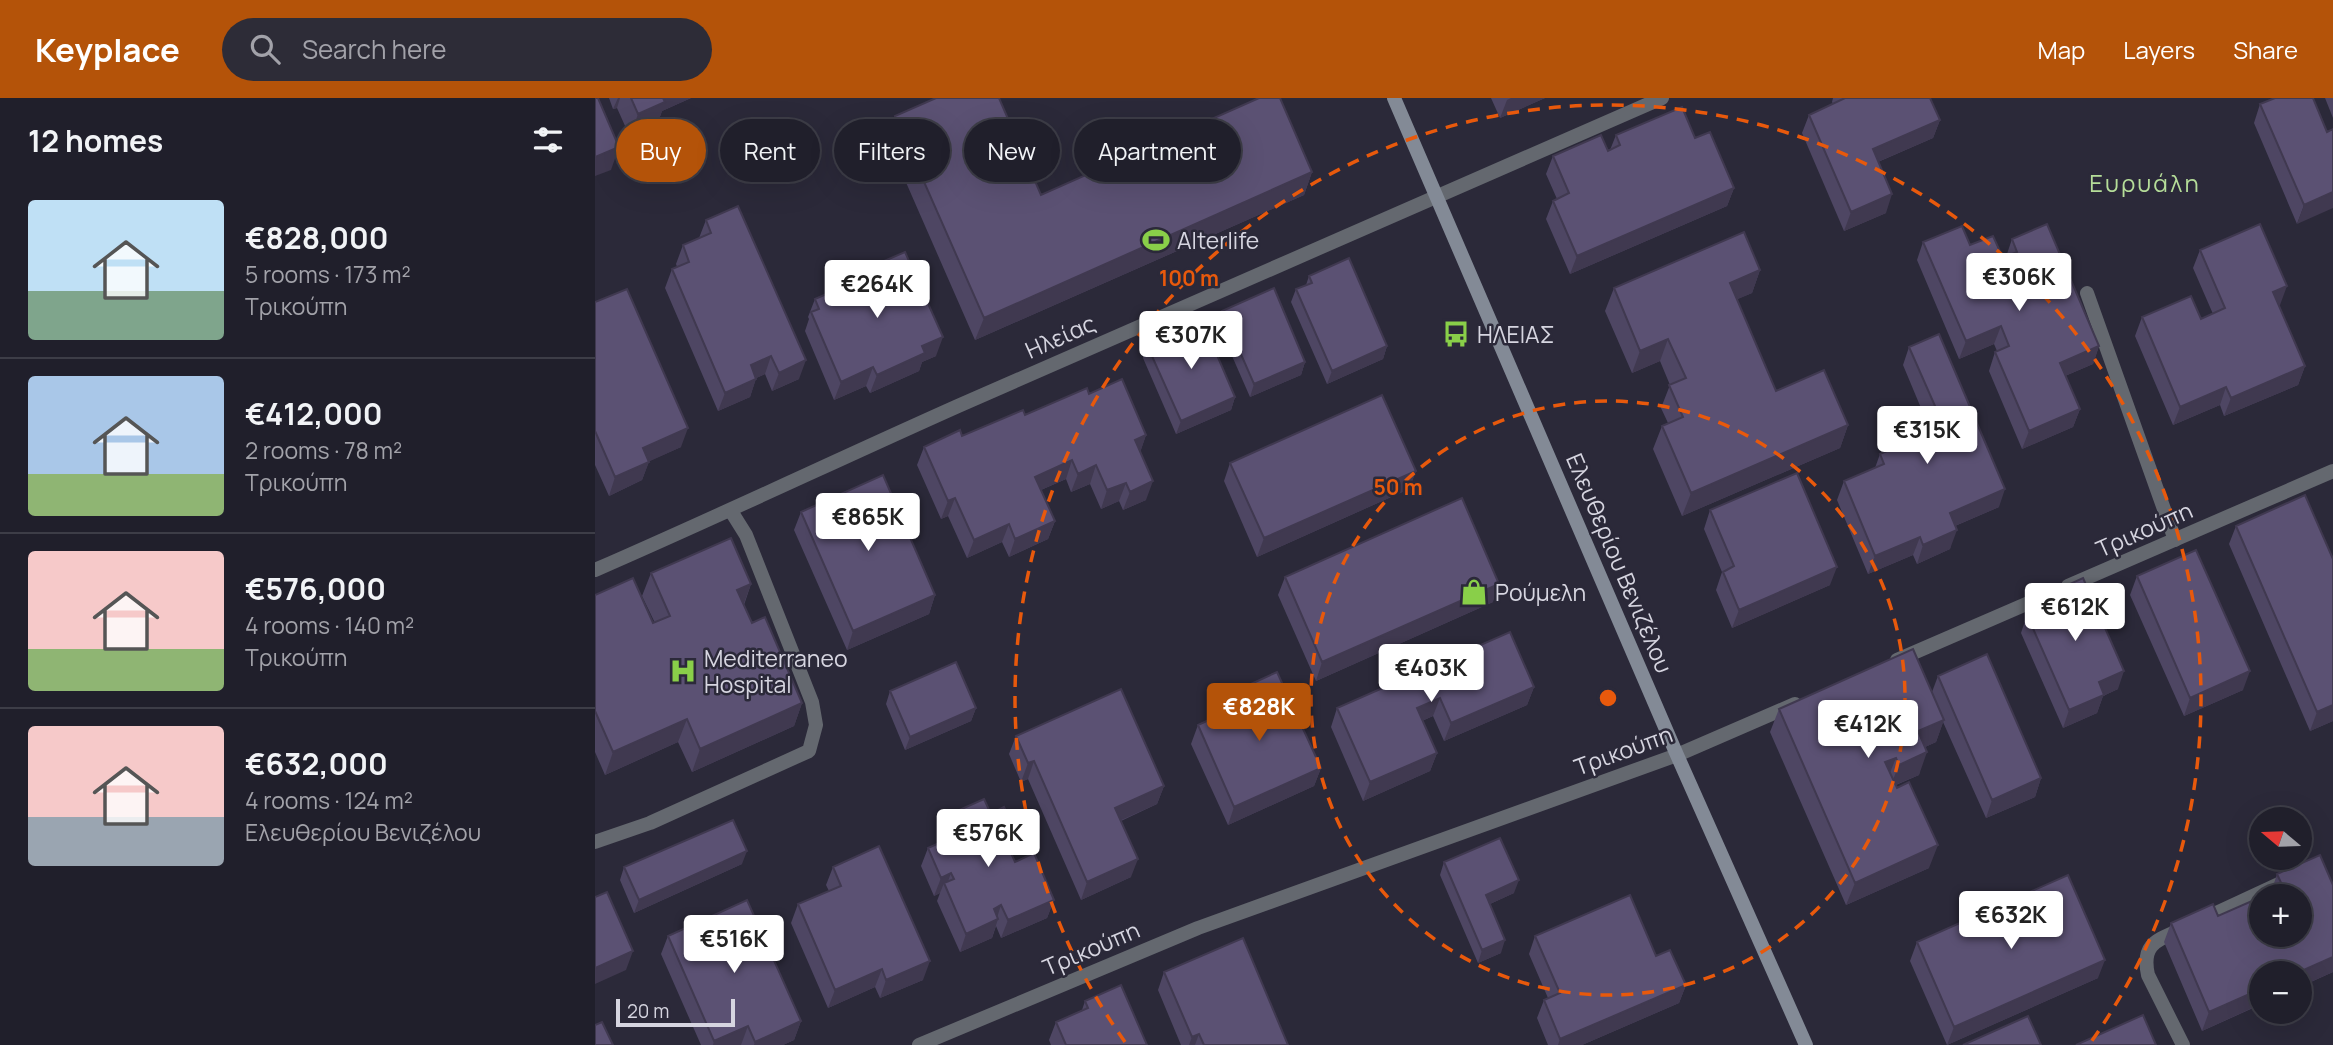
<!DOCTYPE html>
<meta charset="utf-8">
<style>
:root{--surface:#201f2b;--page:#2d2c37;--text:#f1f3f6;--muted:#a2a2a9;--line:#3d3d47;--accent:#b45309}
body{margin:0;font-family:Manrope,sans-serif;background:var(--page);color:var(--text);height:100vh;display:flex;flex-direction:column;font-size:26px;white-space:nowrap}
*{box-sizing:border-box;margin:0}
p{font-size:23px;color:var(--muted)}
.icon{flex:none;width:38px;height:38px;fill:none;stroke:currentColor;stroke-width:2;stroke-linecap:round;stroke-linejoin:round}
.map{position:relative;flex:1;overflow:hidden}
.side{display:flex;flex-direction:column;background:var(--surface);width:595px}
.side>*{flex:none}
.top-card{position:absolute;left:21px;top:21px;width:665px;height:63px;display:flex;gap:14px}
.needle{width:46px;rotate:289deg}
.fabs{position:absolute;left:1654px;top:709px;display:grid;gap:14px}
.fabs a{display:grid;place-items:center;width:63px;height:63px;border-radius:50%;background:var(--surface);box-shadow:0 7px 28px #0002,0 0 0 2px var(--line);font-size:35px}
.scale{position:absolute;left:21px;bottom:18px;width:119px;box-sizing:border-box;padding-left:7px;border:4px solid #d6d5e0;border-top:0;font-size:19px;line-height:24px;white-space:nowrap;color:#d6d5e0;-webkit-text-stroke:5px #2b2939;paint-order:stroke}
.price{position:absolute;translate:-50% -60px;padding:0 16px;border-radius:7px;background:#fff;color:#222;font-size:23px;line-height:46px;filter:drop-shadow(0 2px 4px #0008)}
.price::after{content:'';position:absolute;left:50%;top:42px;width:21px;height:16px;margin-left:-10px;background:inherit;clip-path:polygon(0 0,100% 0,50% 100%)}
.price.current{background:var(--accent);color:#fff}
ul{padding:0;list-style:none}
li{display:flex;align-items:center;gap:21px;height:175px;padding:0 28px}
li+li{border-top:2px solid var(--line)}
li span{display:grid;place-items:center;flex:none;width:196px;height:140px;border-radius:7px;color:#555}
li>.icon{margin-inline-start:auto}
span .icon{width:84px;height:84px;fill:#fffc;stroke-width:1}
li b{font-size:30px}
h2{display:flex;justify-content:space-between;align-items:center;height:84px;padding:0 28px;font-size:30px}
.pill{padding:0 24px;border-radius:32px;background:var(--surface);box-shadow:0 7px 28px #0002,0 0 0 2px var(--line);font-size:24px;line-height:63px}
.pill.current{background:var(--accent);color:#fff}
header{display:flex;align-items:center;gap:42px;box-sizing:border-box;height:98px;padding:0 35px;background:var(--accent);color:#fff}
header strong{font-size:33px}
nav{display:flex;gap:38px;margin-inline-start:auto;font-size:24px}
.search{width:490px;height:63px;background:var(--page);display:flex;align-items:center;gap:18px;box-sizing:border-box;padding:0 24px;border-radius:38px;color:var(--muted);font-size:26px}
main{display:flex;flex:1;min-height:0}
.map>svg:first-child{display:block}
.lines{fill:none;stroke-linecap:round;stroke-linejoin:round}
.lane{stroke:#64686f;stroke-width:14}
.street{stroke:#64686f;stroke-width:14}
.secondary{stroke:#838a96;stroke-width:14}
.wall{fill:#4e4663}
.shaded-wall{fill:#403950}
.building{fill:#5b5173;stroke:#403950;stroke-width:2}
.ring{fill:none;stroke:#e8590c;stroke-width:3.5;stroke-dasharray:12 9}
.labels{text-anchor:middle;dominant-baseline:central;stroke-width:5;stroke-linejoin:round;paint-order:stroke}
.poi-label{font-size:23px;fill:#d6d5e0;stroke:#2b2939;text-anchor:start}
.street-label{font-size:23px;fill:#d6d5e0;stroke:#2b2939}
.neighbourhood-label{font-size:24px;letter-spacing:2px;fill:#b5dd99;stroke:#2b2939}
.centre{fill:#e8590c;stroke:#2b2939;stroke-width:3.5}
.ring-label{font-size:21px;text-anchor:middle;font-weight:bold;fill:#e8590c;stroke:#2b2939;stroke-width:5;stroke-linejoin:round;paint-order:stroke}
</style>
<header>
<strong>Keyplace</strong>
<div class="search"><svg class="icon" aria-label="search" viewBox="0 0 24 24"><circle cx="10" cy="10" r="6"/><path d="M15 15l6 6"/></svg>Search here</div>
<nav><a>Map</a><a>Layers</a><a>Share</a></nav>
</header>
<main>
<section class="side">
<h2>12 homes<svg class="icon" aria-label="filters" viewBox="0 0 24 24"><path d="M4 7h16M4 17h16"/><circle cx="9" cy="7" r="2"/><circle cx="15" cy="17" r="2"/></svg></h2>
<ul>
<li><span style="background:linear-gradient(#bfe0f5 65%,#7fa58c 0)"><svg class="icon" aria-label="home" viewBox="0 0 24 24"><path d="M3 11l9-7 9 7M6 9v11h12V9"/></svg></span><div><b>€828,000</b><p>5 rooms · 173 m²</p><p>Τρικούπη</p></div></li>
<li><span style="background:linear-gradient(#a9c7e8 70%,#8fb573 0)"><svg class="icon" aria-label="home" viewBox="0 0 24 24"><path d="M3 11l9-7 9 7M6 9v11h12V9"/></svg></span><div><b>€412,000</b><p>2 rooms · 78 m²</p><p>Τρικούπη</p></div></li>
<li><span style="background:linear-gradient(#f6c9c9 70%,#8fb573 0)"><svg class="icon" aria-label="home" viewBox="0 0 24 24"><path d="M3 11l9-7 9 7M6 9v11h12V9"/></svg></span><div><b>€576,000</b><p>4 rooms · 140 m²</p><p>Τρικούπη</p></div></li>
<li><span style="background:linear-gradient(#f6c9c9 65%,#9aa5b1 0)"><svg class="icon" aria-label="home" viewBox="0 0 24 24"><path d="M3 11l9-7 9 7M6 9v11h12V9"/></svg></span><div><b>€632,000</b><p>4 rooms · 124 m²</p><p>Ελευθερίου Βενιζέλου</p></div></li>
</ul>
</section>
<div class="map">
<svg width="1738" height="947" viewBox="0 0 1738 947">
<rect width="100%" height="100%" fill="#2b2939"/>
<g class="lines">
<path class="lane" d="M1492 195 1580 442
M1606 822 1690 783
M1587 831C1563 842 1546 845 1553 877L1588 947"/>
<path class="street" d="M0 472C122 419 242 362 363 308 598 204 833 103 1067 0
M1473 488 1738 373
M1302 562 1454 496
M0 744 55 725 214 653 221 627 217 604 151 437 136 413
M324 947 603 830 1082 657 1200 606"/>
<path class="secondary" d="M799 0 1082 657 1211 947"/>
</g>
<path class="wall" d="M14 0H96L67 13 62 27 35 39 22 10 18 11Z
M896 0H950L905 20Z
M1238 0H1335L1345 22 1338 40 1283 64 1291 115 1249 133 1207 35 1214 17 1238 6 1237 4Z
M1730 0H1738V20Z
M1665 6 1732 34 1738 31 1702 126 1659 25Z
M300 18 446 97 717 74 709 97 380 242 292 41Z
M1021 37 1100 40 1139 90 1132 108 975 176 951 121 958 103 962 101 951 76 958 58 1013 53 1015 52Z
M111 122 204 281 177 293 170 276 161 280 155 299 123 313 70 190 77 171 82 169 81 166 88 147 104 140Z
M1417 141 1504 248 1498 266 1470 278 1485 311 1478 329 1427 351 1394 273 1400 254 1402 253 1399 246 1364 261 1322 162 1328 144 1375 147 1408 160 1411 159Z
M1605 152 1685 207H1683L1710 268 1703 287 1629 318 1625 307 1578 327 1540 238 1547 219 1606 221 1618 216 1598 170Z
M1165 172 1157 195 1142 201 1181 293 1253 327 1245 350 1087 418 1058 351 1067 328 1073 325 1066 310 1075 287 1065 263 1037 275 1010 213 1019 190Z
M266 173 341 258 327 264 324 273 275 295 271 288 239 302 210 233 214 221 213 219 220 201 259 191Z
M714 178 792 248 788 261 732 286 696 204 701 191 711 187Z
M0 204 86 349 54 363 47 382 14 398 0 367Z
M627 213 710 264 706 277 655 299 623 226Z
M552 247 640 299 636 312 581 336 548 260Z
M1314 249 1404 409 1360 428 1355 451 1322 466 1318 457 1273 476 1242 402 1249 383 1280 370 1285 356 1312 344 1318 328 1331 322 1308 267Z
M494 296 551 337 545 354 551 402 528 412 524 403 506 411 495 386 476 394 471 381 446 392 460 423 453 441 414 459 407 444 372 460 353 418 346 421 322 367 329 349 367 338Z
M635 365 821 373 814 391 662 459 629 383Z
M1115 412 1235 487 1137 530 1121 492 1127 474 1109 431Z
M206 414 340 497 334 516 252 552 199 432Z
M1641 428 1738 461V623L1715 633 1634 446Z
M56 475 156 486 149 507 157 525 207 605 199 628 97 674 83 644 10 677 0 654V497L58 525H60L47 498Z
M1542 478 1648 592 1589 618 1535 497Z
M690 479 898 504 721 583 683 497Z
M1440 502 1523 591 1508 598 1502 615 1468 630 1426 535 1432 517 1435 516Z
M1343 578 1446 680 1440 699 1391 720 1348 624 1341 644 1330 649 1324 677 1301 687 1334 770 1251 807 1175 634 1184 611 1337 594Z
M939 589 932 607 849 643 838 618 827 623 842 655 835 673 768 703 736 629 742 610Z
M645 591 726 670 719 688 633 727 596 646 603 627 639 611 638 609Z
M295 593 381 610 376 623 310 652 291 606Z
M421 638 569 688 562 706 526 723 536 779 486 802 433 681 426 684 414 656Z
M396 716 423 739 417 756 420 764 459 802 452 820 406 840 401 828 397 840 365 854 342 803 345 795 339 798 326 768 333 750 349 742 346 735 353 717Z
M849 764 919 795 895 806 906 855 883 865 845 777Z
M147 766 39 815 25 782 29 769Z
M238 769 328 882 285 900 280 889 233 910 196 825 203 806 234 793 231 787Z
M1682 776 1738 787V874L1607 933 1569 844 1576 825 1623 818 1676 795Z
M73 838 206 923 199 942 188 947H106L66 856Z
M940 838 1061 858 1091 887 1084 905 987 947H953L942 920 949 902 953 900 934 856Z
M1322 844 1503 880 1352 947 1315 863Z
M569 874 693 947H586L563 892Z
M490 903 552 947H456L454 942 461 924 487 912Z"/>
<path class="shaded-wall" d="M23 0H25L22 10 18 11Z
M64 0H96L67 13 62 27 35 39 43 16Z
M916 0H950L905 20 912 2Z
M1345 22 1338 40 1271 69 1278 51Z
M24 49 16 72 0 78V59Z
M717 74 709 97 380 242 389 220Z
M1139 90 1132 108 975 176 982 158Z
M1738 94V110L1702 126 1709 107Z
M1297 96 1291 115 1249 133 1256 114Z
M1165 172 1157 195 1127 208 1135 185Z
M1692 188 1685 207 1671 213 1678 194Z
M1406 228 1399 246 1364 261 1371 243Z
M348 239 341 258 327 264 324 273 275 295 282 277 327 248Z
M1073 241 1065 263 1037 275 1045 253Z
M792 248 788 261 732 286 737 273Z
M1504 248 1498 266 1458 283 1465 265Z
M176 258 170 276 149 286 156 267Z
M211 262 204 281 177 293 184 275Z
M710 264 706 277 655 299 659 286Z
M1710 268 1703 287 1629 318 1636 300Z
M278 269 271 288 239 302 246 284Z
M161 281 155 299 123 313 130 295Z
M1631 289 1625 307 1578 327 1585 309Z
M640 299 636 312 581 336 586 323Z
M1485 311 1478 329 1427 351 1434 333Z
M1253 327 1245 350 1087 418 1096 395Z
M93 330 86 349 42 369 48 350Z
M551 337 545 355 540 342Z
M477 362 471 381 434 397 440 379Z
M54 364 47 382 14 398 20 379Z
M501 367 495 386 476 394 483 376Z
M821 373 814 391 662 459 669 440Z
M558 383 551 402 528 412 535 394Z
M531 385 524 403 506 411 512 392Z
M1410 391 1404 409 1348 433 1355 415Z
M360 400 353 418 346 421 353 403Z
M460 423 453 441 414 459 420 441Z
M414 426 407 444 372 460 379 442Z
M1362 432 1355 451 1322 466 1328 447Z
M1325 439 1318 457 1273 476 1280 458Z
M1242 469 1235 487 1137 530 1144 512Z
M156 486 148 508 142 492Z
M904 486 898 504 721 583 727 564Z
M340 497 334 516 252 552 258 533Z
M1529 573 1523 591 1508 598 1502 615 1468 630 1474 612 1504 584Z
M1655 573 1648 592 1589 618 1595 600Z
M939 589 932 607 849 643 856 625Z
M845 600 838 618 815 628 822 610Z
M207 605 199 628 97 674 105 651Z
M1738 607V623L1715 633 1722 614Z
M381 610 376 623 310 652 315 639Z
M92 621 83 644 10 677 18 654Z
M1349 622 1341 644 1315 656 1323 633Z
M1332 654 1324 677 1295 689 1304 667Z
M842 655 835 673 768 703 775 684Z
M1301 660 1292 682 1290 664Z
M439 663 433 681 426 684 433 665Z
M726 670 719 688 633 727 639 709Z
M1446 680 1440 699 1391 720 1397 702Z
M569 688 562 706 513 728 520 710Z
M423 739 416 757 411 744Z
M1343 747 1334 770 1251 807 1260 785Z
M152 753 147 766 39 815 44 802Z
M543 761 536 779 486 802 492 784Z
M356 775 351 789 349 785 345 795 339 798 346 780Z
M924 782 919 795 886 810 891 797Z
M459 802 452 820 406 840 413 822Z
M406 807 401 823 403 821 397 840 365 854 371 836 399 811Z
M910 842 906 855 883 865 887 852Z
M38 853 31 872 0 886V870Z
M1738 859V874L1704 889V875H1702Z
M1510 862 1503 880 1352 947 1359 929Z
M335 863 328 882 285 900 291 882Z
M287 871 280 889 233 910 240 892Z
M1091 887 1084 905 987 947H963L965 941Z
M1666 891V906L1607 933 1614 914Z
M206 923 199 942 188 947H159L160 944Z
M153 928 146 947H118L119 943Z
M604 936 600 947H594L597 939Z"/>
<path class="building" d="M0 0H3L24 49 0 59Z
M36 0H68L70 4 43 16Z
M341 0H404L446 97 664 0H685L717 74 389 220 300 18Z
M1250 0H1335L1345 22 1278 51 1297 96 1256 114 1214 17Z
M1680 0H1718L1732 34 1738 31V94L1709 107 1665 6Z
M1087 9 1100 40 1115 34 1139 90 982 158 958 103 974 95 958 58 1006 37 1013 53 1025 47 1021 37Z
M143 108 211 262 184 275 176 258 156 267 161 281 130 295 77 171 94 164 88 147 116 135 111 122Z
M1452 126 1504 248 1465 265 1485 311 1434 333 1400 254 1414 248 1406 228 1371 243 1328 144 1367 128 1375 147 1398 138 1408 160 1422 154 1417 141Z
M1665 126 1692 188 1678 194 1710 268 1636 300 1631 289 1585 309 1547 219 1596 198 1606 221 1630 210 1605 152Z
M1149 134 1165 172 1135 185 1181 293 1229 272 1253 327 1096 395 1067 328 1088 319 1074 287 1091 280 1073 241 1045 253 1019 190Z
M310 154 348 239 327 248 330 255 282 277 278 269 246 284 216 214 224 211 220 201 256 185 261 195 273 190 266 173Z
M754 160 792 248 737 273 701 191 717 185 714 178Z
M679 190 710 264 659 286 627 213Z
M32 191 93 330 48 350 54 364 20 379 0 333V204Z
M607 222 640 299 586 323 552 247Z
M1344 236 1410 391 1355 415 1362 432 1328 447 1325 439 1280 458 1249 383 1289 366 1285 356 1322 340 1318 328 1344 317 1314 249Z
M527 281 551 337 540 342 558 383 535 394 531 385 512 392 501 367 483 376 477 362 440 379 460 423 420 441 414 426 379 442 360 400 353 403 329 349 365 332 367 338 428 312 430 317 492 290 494 296Z
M787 297 821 373 669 440 635 365Z
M1202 375 1242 469 1144 512 1128 474 1139 468 1115 412Z
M288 377 340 497 258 533 206 414Z
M1710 397 1738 461V607L1722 614 1641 428Z
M867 400 904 486 727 564 690 479Z
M136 440 156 486 142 492 157 525 170 519 207 605 105 651 92 621 18 654 0 613V497L38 480 58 525 75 518 56 475Z
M1601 452 1655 573 1595 600 1542 478Z
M1488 480 1529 573 1504 584 1509 597 1474 612 1432 517 1444 511 1440 502Z
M915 534 939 589 856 625 845 600 822 610 842 655 775 684 742 610Z
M1318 551 1349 622 1323 633 1332 654 1304 667 1301 660 1290 664 1302 690 1314 684 1343 747 1260 785 1184 611Z
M1392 556 1446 680 1397 702 1343 578Z
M361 564 381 610 315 639 295 593Z
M682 574 726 670 639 709 603 627 651 605 645 591Z
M526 591 569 688 520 710 543 761 492 784 439 663 433 665 421 638Z
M389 701 396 716 409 709 423 739 411 744 420 764 439 755 459 802 413 822 406 807 399 811 403 821 371 836 349 785 359 781 356 775 346 780 333 750 362 737 353 717Z
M138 722 152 753 44 802 29 769Z
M905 740 924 782 891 797 910 842 887 852 849 764Z
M284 748 335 863 291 882 287 871 240 892 203 806 246 788 238 769Z
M1725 757 1738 787V859L1702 875H1666V891L1614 914 1576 825 1618 806 1623 818 1666 799V836H1704V798H1668L1688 789 1682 776Z
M1473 777 1510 862 1359 929 1322 844Z
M12 794 38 853 0 870V799Z
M1035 797 1061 858 1075 852 1091 887 965 941 949 902 965 895 940 838Z
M152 802 206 923 160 944 153 928 119 943 73 838Z
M648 840 693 947H609L604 936 597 939 569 874Z
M526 887 552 947H471L461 924 493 910 490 903Z
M1548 917 1561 947H1481Z
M1433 918 1446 947H1368Z
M7 924 18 947H0V927Z"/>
<g class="ring">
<circle cx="1013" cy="600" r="297"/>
<path d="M530 944A593 593 0 1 1 1496 944"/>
</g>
<defs>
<g id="stadium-bare" transform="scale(2.1)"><path d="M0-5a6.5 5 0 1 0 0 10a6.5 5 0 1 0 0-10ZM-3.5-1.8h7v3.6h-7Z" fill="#89cf49" stroke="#2b2939" stroke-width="2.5" paint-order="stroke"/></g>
<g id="bus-bare" transform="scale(2.1)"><path d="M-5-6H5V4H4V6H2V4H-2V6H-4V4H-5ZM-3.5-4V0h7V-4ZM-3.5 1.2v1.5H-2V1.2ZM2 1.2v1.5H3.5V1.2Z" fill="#89cf49" stroke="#2b2939" stroke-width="2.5" paint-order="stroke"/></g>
<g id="shop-bare" transform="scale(2.1)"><path d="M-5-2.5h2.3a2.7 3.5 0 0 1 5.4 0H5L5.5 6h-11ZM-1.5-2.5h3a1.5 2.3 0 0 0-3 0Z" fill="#89cf49" stroke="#2b2939" stroke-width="2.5" paint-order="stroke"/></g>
<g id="hospital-bare" transform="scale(2.1)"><path d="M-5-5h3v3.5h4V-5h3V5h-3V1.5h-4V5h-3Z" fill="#89cf49" stroke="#2b2939" stroke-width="2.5" paint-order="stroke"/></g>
</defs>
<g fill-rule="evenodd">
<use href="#stadium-bare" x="561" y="142"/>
<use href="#bus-bare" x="861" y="236"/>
<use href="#shop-bare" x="879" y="494"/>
<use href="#hospital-bare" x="88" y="573"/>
</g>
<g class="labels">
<g class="poi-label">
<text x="582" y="142">Alterlife</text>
<text x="882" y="236">ΗΛΕΙΑΣ</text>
<text x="900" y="494">Ρούμελη</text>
<text x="109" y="560">Mediterraneo<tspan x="109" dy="26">Hospital</tspan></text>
</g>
<g class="street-label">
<text transform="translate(465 238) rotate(-24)">Ηλείας</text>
<text transform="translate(1549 431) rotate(-24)">Τρικούπη</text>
<text transform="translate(1025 465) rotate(67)">Ελευθερίου Βενιζέλου</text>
<text transform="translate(1028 652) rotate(-20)">Τρικούπη</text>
<text transform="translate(496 850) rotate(-23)">Τρικούπη</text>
</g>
<g class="neighbourhood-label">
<text x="1550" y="84">Ευρυάλη</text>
</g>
</g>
<circle cx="1013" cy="600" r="10" class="centre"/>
<g class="ring-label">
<text x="594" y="188">100 m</text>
<text x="803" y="397">50 m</text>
</g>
</svg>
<div class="fabs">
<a><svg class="needle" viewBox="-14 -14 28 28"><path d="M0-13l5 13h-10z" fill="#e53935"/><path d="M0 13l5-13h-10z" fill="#a2a2a9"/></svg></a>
<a>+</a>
<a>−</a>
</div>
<div class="scale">20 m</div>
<b class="price" style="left:1424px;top:215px">€306K</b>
<b class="price" style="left:282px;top:222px">€264K</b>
<b class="price" style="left:596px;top:273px">€307K</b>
<b class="price" style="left:1332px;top:368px">€315K</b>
<b class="price" style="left:273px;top:455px">€865K</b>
<b class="price" style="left:1480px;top:545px">€612K</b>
<b class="price" style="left:836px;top:606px">€403K</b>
<b class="price current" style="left:664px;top:645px">€828K</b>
<b class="price" style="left:1273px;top:662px">€412K</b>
<b class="price" style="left:393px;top:771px">€576K</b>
<b class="price" style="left:1416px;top:853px">€632K</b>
<b class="price" style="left:139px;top:877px">€516K</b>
<div class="top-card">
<a class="pill current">Buy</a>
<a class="pill">Rent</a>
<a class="pill">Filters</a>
<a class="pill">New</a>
<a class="pill">Apartment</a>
</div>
</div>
</main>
